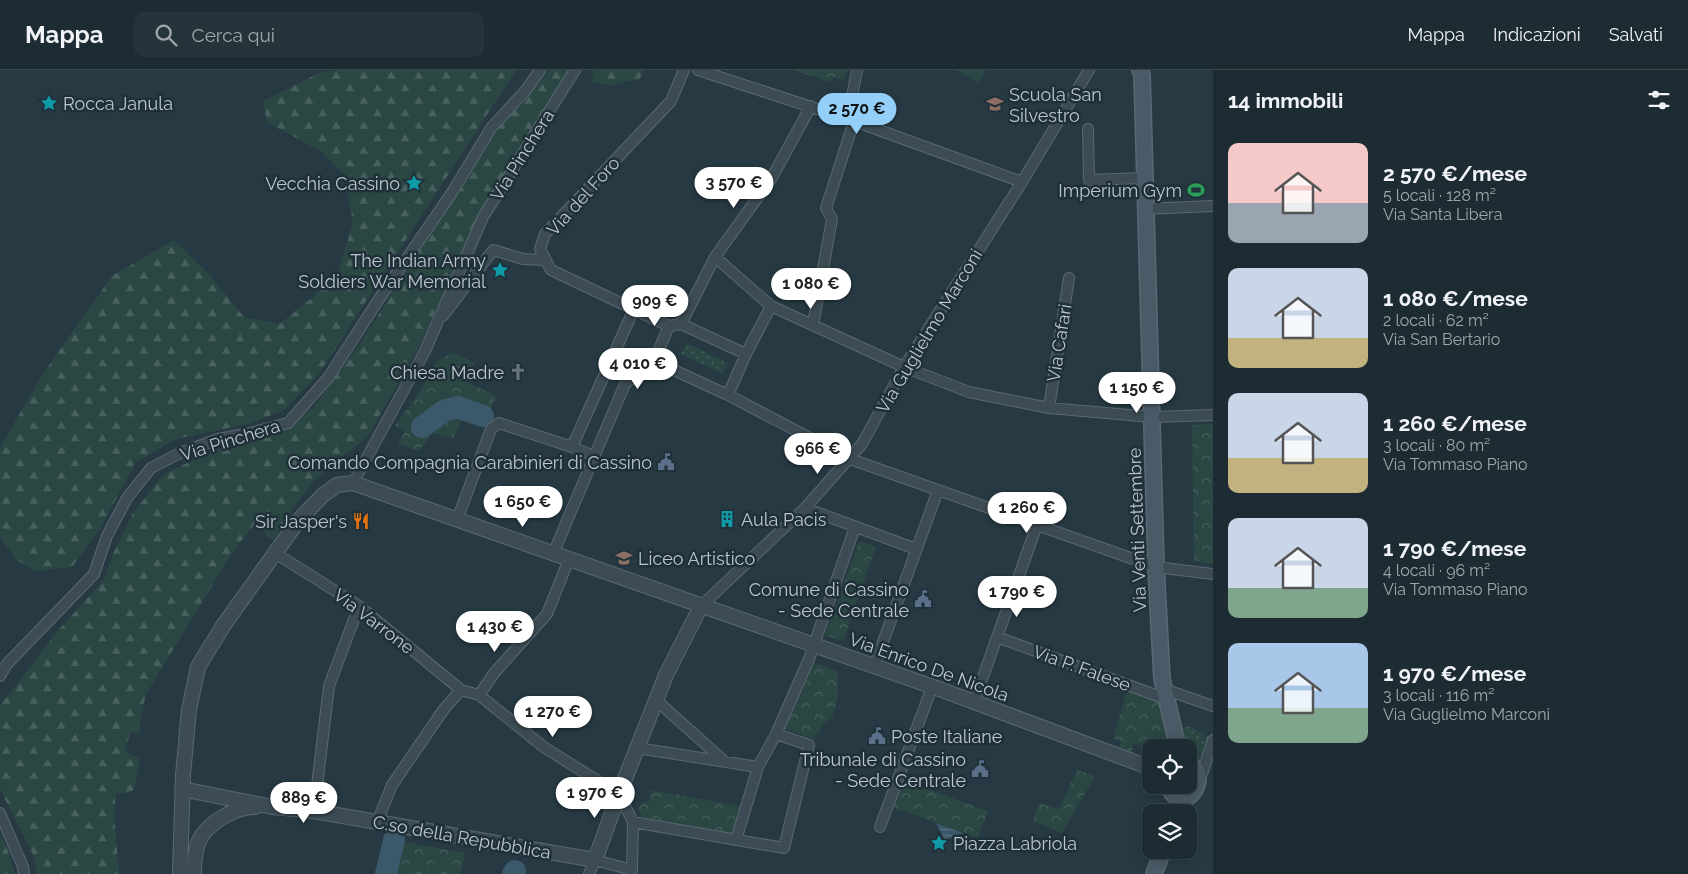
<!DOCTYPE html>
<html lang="it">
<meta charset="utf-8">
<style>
:root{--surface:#1d2c33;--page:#25343b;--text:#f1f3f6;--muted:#a0a7ac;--line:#3b484e;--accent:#93cff9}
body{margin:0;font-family:Raleway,sans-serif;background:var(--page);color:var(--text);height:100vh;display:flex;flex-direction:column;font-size:19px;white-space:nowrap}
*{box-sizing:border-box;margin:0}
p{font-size:16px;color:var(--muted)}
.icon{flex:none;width:28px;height:28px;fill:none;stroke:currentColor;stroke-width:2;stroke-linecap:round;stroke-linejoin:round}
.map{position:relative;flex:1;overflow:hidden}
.side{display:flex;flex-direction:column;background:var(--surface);width:475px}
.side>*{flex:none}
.buttons{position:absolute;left:1142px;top:669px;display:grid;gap:10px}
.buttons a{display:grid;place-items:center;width:55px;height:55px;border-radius:10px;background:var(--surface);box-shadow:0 2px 12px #0003,0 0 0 1px var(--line);font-size:25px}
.price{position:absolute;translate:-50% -42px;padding:0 11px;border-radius:18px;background:#fff;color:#222;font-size:16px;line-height:32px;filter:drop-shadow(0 1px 2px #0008)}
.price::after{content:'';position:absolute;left:50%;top:30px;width:15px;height:11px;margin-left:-8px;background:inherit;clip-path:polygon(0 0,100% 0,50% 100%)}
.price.selected{background:var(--accent);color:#111}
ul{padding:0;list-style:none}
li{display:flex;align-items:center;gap:15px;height:125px;padding:0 15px}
li span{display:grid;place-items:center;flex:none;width:140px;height:100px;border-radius:10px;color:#555}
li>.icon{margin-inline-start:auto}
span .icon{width:60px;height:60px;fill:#fffc;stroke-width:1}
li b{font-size:21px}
h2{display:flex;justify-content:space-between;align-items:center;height:60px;padding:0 15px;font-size:21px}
header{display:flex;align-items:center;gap:30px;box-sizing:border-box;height:70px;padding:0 25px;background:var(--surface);border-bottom:1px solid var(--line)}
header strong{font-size:24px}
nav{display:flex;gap:28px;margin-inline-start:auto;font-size:18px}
.search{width:350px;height:45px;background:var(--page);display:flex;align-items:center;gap:12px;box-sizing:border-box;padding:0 18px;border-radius:10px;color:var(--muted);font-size:19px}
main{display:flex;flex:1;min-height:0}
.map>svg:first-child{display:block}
.grass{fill:url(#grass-dots)}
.forest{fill:url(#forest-firs)}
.park{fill:url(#park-crowns)}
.pitch{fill:#2b4744}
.water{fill:url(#water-rules)}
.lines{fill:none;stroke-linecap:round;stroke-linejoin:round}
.river{stroke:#3c596b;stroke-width:22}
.minor-casing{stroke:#5b6871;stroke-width:12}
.tertiary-casing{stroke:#5b6871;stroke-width:16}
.secondary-casing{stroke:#5b6871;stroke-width:18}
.minor{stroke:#3c4b54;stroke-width:10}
.tertiary{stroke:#3c4b54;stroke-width:14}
.secondary{stroke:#4a5b67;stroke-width:15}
.labels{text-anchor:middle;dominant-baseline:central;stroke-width:5;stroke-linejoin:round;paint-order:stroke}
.poi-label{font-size:18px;fill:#bac5cd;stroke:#203039;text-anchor:end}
.street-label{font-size:18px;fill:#bac5cd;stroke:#203039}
</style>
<header>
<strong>Mappa</strong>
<div class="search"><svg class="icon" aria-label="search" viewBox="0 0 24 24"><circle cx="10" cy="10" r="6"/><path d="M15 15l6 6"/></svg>Cerca qui</div>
<nav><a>Mappa</a><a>Indicazioni</a><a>Salvati</a></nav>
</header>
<main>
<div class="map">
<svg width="1213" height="804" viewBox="0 0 1213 804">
<defs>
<pattern id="grass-dots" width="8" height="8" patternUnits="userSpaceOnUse" patternTransform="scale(1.25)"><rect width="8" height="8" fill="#2b4744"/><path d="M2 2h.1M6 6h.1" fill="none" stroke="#48605e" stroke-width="1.8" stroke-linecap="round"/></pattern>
<pattern id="forest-firs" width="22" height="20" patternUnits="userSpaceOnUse" patternTransform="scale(1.25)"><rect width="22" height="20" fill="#2b4744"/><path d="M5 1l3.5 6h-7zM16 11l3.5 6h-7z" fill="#48605e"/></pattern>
<pattern id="park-crowns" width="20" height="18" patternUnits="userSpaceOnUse" patternTransform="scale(1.25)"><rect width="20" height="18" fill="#2b4744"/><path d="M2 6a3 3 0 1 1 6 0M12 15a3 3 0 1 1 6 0" fill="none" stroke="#48605e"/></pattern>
<pattern id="water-rules" width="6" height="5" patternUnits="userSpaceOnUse" patternTransform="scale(1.25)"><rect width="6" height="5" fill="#3c596b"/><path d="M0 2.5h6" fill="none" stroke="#566f7f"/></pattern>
</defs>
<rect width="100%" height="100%" fill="#273a44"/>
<path class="grass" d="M686 273 728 293 722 303 681 284Z
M1189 656 1209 667 1201 690C1185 685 1186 673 1183 658Z"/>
<path class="forest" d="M337 0H516L319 304 284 340 248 354 176 369 136 392 99 460 72 497 35 501 17 490 0 467V377L45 301 112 206 174 170 208 203 244 247 280 254 337 207 353 152 345 105 320 81 267 52 263 31 319 3Z
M549 0H568L473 156 423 269 368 366 314 411 293 438 273 471 261 459 253 456 232 483 146 624 140 650V663H130L125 680 140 690 134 720 123 724 116 723 114 742 119 804H37L33 785 0 719V636L56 563 105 508 113 484 133 443 164 404 204 385 281 358 313 338 359 275 504 50 520 37Z
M594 0H643L640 9 612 15 591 12Z
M0 763 8 781 15 804H0Z"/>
<path class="park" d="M793 0H848L844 10 834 7 831 12Z
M453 282 474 293 465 311 496 326 484 355 463 348 453 368 432 363 419 381 398 374 405 361 395 356 423 317 435 293Z
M1213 354V494L1194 491 1192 355Z
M859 471 876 477 843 571 825 565Z
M814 593 838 602V626L832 647 824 654 813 669 785 659Z
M1127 621 1160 631 1167 677 1151 678 1132 673 1133 686 1118 681 1121 671 1113 669Z
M1077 700 1095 706 1062 763 1033 751 1039 733 1059 739Z
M900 709 988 741 978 768 890 736Z
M651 720 740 736 735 764 642 747 639 743V737L644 732H649Z
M394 770 465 783 461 804H375Z"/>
<path class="pitch" d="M956 0H986L978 13Z"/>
<path class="water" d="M936 753 963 763 945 770Z"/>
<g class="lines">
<path class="river" d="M422 357 444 341 457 337 483 346
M386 804 394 770
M513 804 515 801"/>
<g class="minor-casing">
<path id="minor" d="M698 0 854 51 1022 112
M848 48 857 0
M1088 59 1089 110 1144 108
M1145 139 1213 136
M715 187 771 236 904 297 969 322 1049 338 1152 347 1213 345
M443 246 493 180 523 189 545 190
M681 254 715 187 771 109 811 36
M813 255 832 149 826 138 854 51
M669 256 551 200 540 179 545 164 671 31 684 0
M746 284 771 236
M654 291 728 325 850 389 1156 497 1213 504
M1049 338 1069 208
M572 377 634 239
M353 413 425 281 483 147 575 0
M805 438 916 479
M457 450 491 359 499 353 572 377 594 386
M275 483 359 536 461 620 479 625 545 678 619 724 633 752 784 778 809 675 776 664
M553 484 625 314 654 291 669 256 681 254 746 284 728 325
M701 536 805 438 862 374 904 297 1022 112 1089 0
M997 567 1166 629
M874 597 938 420
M0 606 7 594 94 504 107 466 127 428 151 398 180 383 218 369 250 363 288 353 328 308 379 229 451 124 491 58 526 20 540 0
M1164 619 1213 636
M479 625 495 602 547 544 569 489
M656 630 723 690
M974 632 1037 455
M637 678 758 697
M1202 704 1213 670
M314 741 329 616 359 536
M0 743 23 797 24 804
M377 752 392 715 444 639 461 620
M880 757 932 617
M736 770 758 697 776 664 809 589 855 457
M589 804 595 790 632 800 633 752"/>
</g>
<g class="tertiary-casing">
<path id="tertiary" d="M182 719 272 737 314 741 595 790 619 724 666 605 701 536
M180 804 183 705 189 640 198 597 223 556 298 451 323 425 337 415 353 413 942 620 1151 698
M194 804C194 794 195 783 198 773 206 753 235 737 255 737"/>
</g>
<g class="secondary-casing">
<path id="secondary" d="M1140 0 1142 5 1156 497 1162 609 1178 678
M1168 715C1183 752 1213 704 1189 694
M1177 742 1179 727
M1154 804 1163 780"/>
</g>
<use href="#minor" class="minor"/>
<use href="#tertiary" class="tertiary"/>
<use href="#secondary" class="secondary"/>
</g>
<defs>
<g id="sight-bare" transform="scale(1.35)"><path d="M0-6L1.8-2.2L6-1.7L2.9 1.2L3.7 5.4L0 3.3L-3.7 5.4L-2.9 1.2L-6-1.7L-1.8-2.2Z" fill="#0f9aa8" stroke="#203039" stroke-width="2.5" paint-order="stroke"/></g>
<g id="school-bare" transform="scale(1.35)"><path d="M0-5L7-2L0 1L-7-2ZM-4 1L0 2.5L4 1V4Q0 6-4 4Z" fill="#8d6e63" stroke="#203039" stroke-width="2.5" paint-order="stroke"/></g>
<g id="stadium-bare" transform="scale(1.35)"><path d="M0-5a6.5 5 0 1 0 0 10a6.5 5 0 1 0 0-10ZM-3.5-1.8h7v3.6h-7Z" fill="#2e9e5b" stroke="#203039" stroke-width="2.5" paint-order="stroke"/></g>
<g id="church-bare" transform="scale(1.35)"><path d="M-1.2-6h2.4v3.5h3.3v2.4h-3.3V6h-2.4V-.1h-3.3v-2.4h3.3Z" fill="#6b7280" stroke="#203039" stroke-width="2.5" paint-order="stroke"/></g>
<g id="civic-bare" transform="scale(1.35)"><path d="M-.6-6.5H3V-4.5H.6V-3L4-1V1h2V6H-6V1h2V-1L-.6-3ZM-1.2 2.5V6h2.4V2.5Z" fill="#5c6f8a" stroke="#203039" stroke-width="2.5" paint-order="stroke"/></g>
<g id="building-bare" transform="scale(1.35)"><path d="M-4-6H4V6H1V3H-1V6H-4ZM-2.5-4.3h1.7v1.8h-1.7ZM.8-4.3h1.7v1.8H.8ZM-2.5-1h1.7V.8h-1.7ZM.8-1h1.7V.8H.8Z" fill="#0f9aa8" stroke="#203039" stroke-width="2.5" paint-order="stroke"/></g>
<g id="restaurant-bare" transform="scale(1.35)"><path d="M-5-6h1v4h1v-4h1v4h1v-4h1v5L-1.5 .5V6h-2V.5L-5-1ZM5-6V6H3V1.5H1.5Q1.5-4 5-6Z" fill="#e8710a" stroke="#203039" stroke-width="2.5" paint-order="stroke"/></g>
</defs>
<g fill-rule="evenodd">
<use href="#sight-bare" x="49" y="33"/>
<use href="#school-bare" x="995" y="34"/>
<use href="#sight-bare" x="414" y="113"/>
<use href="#stadium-bare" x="1196" y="120"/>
<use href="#sight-bare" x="500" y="200"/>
<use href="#church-bare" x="518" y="302"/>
<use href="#civic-bare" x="666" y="392"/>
<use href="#building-bare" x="727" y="449"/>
<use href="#restaurant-bare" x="361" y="451"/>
<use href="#school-bare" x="624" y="488"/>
<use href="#civic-bare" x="923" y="529"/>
<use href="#civic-bare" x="877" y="666"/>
<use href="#civic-bare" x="980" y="699"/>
<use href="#sight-bare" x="939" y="773"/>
</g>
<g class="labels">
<g class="poi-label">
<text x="1009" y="24" text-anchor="start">Scuola San<tspan x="1009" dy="21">Silvestro</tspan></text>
<text x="63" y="33" text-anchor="start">Rocca Janula</text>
<text x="400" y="113">Vecchia Cassino</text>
<text x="1182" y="120">Imperium Gym</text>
<text x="486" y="190">The Indian Army<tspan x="486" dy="21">Soldiers War Memorial</tspan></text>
<text x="504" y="302">Chiesa Madre</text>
<text x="652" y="392">Comando Compagnia Carabinieri di Cassino</text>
<text x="741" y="449" text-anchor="start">Aula Pacis</text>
<text x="347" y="451">Sir Jasper's</text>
<text x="638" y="488" text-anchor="start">Liceo Artistico</text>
<text x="909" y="519">Comune di Cassino<tspan x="909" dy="21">- Sede Centrale</tspan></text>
<text x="891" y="666" text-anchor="start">Poste Italiane</text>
<text x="966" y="689">Tribunale di Cassino<tspan x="966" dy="21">- Sede Centrale</tspan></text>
<text x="953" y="773" text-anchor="start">Piazza Labriola</text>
</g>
<g class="street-label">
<text transform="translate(522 85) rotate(-58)">Via Pinchera</text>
<text transform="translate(583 126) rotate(-48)">Via del Foro</text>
<text transform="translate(929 261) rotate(-59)">Via Guglielmo Marconi</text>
<text transform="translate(1059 273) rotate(-81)">Via Cafari</text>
<text transform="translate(230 370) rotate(-17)">Via Pinchera</text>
<text transform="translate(1137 460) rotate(-92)">Via Venti Settembre</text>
<text transform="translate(374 551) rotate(37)">Via Varrone</text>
<text transform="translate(929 597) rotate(20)">Via Enrico De Nicola</text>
<text transform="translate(1082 598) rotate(20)">Via P. Falese</text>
<text transform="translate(462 767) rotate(10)">C.so della Repubblica</text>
</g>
</g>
</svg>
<div class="buttons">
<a><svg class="icon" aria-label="locate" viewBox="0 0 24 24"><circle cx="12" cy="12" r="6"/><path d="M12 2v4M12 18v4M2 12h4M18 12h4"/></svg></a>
<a><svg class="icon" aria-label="layers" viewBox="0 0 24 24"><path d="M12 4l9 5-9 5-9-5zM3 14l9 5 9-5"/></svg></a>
</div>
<b class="price selected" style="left:857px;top:65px">2 570 €</b>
<b class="price" style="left:734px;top:139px">3 570 €</b>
<b class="price" style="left:811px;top:240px">1 080 €</b>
<b class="price" style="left:655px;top:257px">909 €</b>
<b class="price" style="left:638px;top:320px">4 010 €</b>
<b class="price" style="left:1137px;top:344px">1 150 €</b>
<b class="price" style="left:818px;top:405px">966 €</b>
<b class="price" style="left:523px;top:458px">1 650 €</b>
<b class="price" style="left:1027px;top:464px">1 260 €</b>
<b class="price" style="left:1017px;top:548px">1 790 €</b>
<b class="price" style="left:495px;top:583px">1 430 €</b>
<b class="price" style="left:553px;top:668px">1 270 €</b>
<b class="price" style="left:595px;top:749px">1 970 €</b>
<b class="price" style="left:304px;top:754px">889 €</b>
</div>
<section class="side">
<h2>14 immobili<svg class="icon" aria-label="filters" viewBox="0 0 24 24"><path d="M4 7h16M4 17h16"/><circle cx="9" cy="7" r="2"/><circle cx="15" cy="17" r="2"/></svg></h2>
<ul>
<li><span style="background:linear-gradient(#f6c9c9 60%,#9aa5b1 0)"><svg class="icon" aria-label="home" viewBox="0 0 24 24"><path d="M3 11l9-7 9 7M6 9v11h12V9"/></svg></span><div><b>2 570 €/mese</b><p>5 locali · 128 m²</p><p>Via Santa Libera</p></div></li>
<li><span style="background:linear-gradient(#c9d6e8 70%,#c2b280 0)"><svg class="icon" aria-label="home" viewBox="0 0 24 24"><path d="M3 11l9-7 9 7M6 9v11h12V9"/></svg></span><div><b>1 080 €/mese</b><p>2 locali · 62 m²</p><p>Via San Bertario</p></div></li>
<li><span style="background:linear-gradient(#c9d6e8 65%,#c2b280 0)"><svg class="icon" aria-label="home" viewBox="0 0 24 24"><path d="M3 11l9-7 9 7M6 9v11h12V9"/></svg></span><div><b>1 260 €/mese</b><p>3 locali · 80 m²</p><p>Via Tommaso Piano</p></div></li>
<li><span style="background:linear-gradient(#c9d6e8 70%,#7fa58c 0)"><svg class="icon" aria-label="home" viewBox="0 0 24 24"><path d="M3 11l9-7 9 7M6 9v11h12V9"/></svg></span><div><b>1 790 €/mese</b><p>4 locali · 96 m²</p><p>Via Tommaso Piano</p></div></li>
<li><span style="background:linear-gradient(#a9c7e8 65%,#7fa58c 0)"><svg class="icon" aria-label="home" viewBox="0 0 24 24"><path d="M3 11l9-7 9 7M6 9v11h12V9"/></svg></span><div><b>1 970 €/mese</b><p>3 locali · 116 m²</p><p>Via Guglielmo Marconi</p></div></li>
</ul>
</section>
</main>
